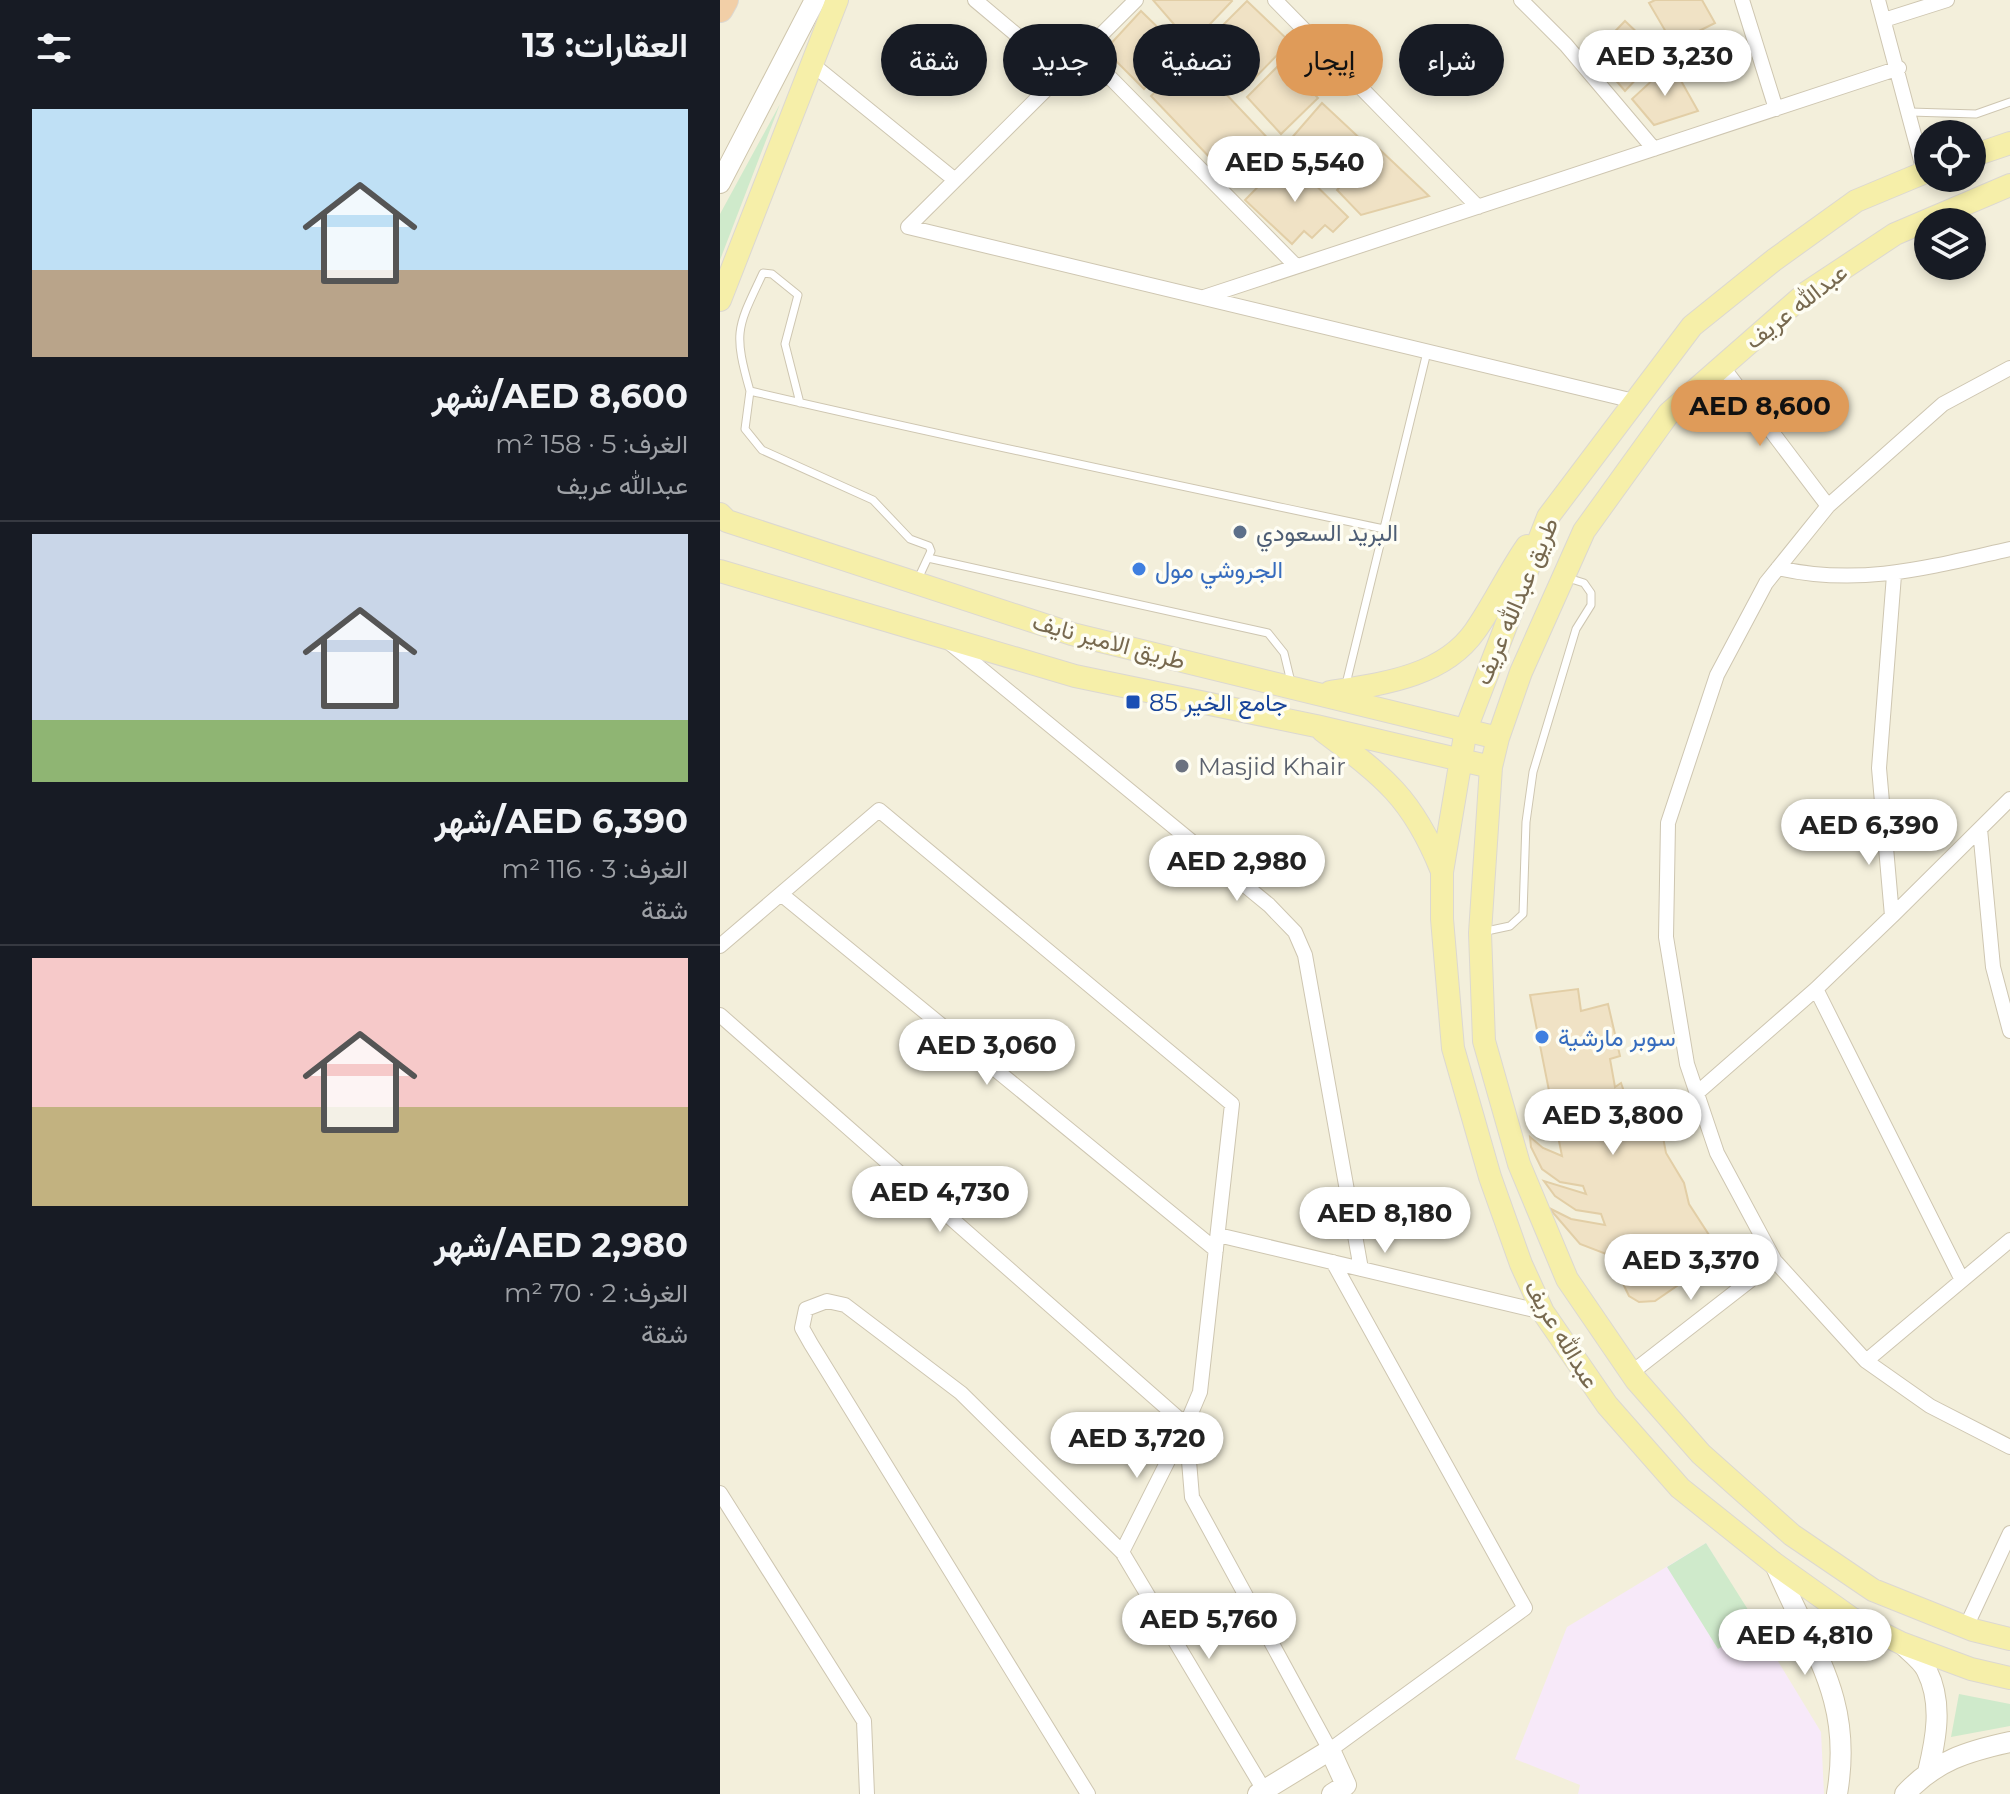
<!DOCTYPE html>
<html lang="ar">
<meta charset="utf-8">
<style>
:root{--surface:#171b24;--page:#242831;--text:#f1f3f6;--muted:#9ea1a6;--line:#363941;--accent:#df9b59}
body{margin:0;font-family:Montserrat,Vazirmatn,sans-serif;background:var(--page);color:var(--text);direction:rtl;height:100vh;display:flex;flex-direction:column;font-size:30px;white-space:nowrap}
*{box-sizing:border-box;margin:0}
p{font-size:26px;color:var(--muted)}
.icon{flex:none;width:44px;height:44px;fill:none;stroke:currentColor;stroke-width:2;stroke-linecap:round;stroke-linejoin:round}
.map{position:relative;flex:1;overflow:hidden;direction:ltr}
.drawer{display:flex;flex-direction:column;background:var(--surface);width:720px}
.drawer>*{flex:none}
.hud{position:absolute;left:24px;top:24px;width:760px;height:72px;direction:rtl;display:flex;gap:16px}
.fabs{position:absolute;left:1194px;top:120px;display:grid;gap:16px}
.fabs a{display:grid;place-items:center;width:72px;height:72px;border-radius:50%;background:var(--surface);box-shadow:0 4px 12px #0003;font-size:40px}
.price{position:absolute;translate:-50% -68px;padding:0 18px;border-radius:28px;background:#fff;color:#222;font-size:26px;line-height:52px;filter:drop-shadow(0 2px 4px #0008)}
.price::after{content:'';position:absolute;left:50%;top:48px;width:24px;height:18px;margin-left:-12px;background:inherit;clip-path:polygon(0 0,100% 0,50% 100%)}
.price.current{background:var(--accent);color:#111}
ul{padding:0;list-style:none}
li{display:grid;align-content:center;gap:16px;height:424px;padding:0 32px}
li+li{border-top:2px solid var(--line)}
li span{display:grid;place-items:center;height:248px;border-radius:0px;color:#555}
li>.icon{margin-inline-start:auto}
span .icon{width:144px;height:144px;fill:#fffc;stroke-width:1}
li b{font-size:34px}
h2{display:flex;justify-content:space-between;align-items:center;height:96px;padding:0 32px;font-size:34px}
.chip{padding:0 28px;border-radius:36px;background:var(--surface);box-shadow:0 4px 12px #0003;font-size:28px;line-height:72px}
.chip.current{background:var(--accent);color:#111}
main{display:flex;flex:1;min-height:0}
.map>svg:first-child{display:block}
.residential{fill:#f3efdb;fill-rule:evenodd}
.education{fill:#f7e9f9}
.green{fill:#cfeacb}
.building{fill:#f0e2c5;stroke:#e2cea6;stroke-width:2}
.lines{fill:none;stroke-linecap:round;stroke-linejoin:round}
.lane-casing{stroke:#cec6b1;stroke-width:9}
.street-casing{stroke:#cec6b1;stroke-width:16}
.secondary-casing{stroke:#cfc6ad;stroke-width:22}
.primary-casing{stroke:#dcd8d1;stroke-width:24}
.highway-casing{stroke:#dcd8d1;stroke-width:28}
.lane{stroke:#fff;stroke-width:7}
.street{stroke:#fff;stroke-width:14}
.secondary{stroke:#fff;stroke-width:20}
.primary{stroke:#f6efa9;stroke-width:22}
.highway{stroke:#f2cfa7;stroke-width:26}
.service-dot{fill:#5c6f8a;stroke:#fefdf3;stroke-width:3}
.shop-dot{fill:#3f7fe0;stroke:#fefdf3;stroke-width:3}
.transit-dot{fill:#1a4fb4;stroke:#fefdf3;stroke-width:3}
.worship-dot{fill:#6b7280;stroke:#fefdf3;stroke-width:3}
.labels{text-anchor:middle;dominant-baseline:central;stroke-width:7;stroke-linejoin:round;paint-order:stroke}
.street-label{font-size:24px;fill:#77694f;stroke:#fefdf3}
.service-label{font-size:24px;fill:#4e5e75;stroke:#fefdf3;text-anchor:start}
.shop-label{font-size:24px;fill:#366cbe;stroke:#fefdf3;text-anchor:start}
.transit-label{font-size:24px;fill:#164399;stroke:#fefdf3;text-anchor:start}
.worship-label{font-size:24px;fill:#5b616d;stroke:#fefdf3;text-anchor:start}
</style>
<main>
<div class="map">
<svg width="1290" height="1794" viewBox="0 0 1290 1794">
<rect width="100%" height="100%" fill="#fcfaed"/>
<path class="residential" d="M0 0H1290V1794H0ZM1208 134H1252V178H1208ZM1208 222H1252V266H1208Z"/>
<path class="education" d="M986 1543 1101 1732 1104 1794H858L860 1785 795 1759 847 1627Z"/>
<path class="green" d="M60 104 0 260V214Z
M986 1543 1037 1624 998 1649 947 1567Z
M1239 1694 1290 1704V1726L1231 1737Z"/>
<path class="building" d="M433 0H511L512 1 471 44Z
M935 0H982L995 23 953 44 929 3Z
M527 1 570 42 522 91 480 48Z
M421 11 461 50 424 89 385 50Z
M905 21 940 54 905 91 873 54Z
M471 57 557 148 517 186 431 96Z
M562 62 598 98 561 134 527 97Z
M951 63 978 111 934 125 912 99Z
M602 103 647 145 613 183 569 141Z
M657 147 709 196 641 215 617 190Z
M567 157 628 217 613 232 605 225 592 238 584 231 572 244 525 200Z
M858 989 861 1011 888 1004 900 1056 890 1059 895 1087 901 1083 913 1117 939 1116 946 1153 964 1183 969 1204 1002 1255 935 1301 919 1302 909 1296 889 1255 860 1244 829 1208 851 1219 885 1225 881 1214 856 1210 835 1196 824 1181 866 1194 863 1186 840 1182 822 1169 811 1147 810 1137 823 1148 842 1156 810 995Z"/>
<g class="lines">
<g class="lane-casing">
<path id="lane" d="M1190 112 1256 114 1290 102
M30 391 25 429 42 450 153 500 190 539 209 546 211 551 197 581
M80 403 65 344 78 295 52 274 43 273C17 328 13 331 30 391 240 440 452 484 664 529
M208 558 548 633 564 653 571 682
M625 688 707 352
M762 932 790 926 803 914 806 822 813 772 856 629 871 605V593L864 583 845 577"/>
</g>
<g class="street-casing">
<path id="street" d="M255 0 342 73
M416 0 188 227 914 401
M555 0 758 207
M801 0 846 45 934 149
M1022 0 1056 109
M1158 0 1204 172
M1164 20 1227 0
M364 51 576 266
M92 64 235 180
M484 297 1179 68
M1002 366 1108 506
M1290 368 1223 404 1108 506 1046 583 997 675 948 823 946 937 967 1064 997 1153 1055 1261 1146 1361 1210 1406 1290 1447
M1058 568C1141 587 1210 567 1290 549
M231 644 549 905 575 932 585 955 641 1269
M1260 829 1273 967 1290 1031
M61 894 496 1250
M1172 916 1290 799
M0 946 159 810 512 1104 480 1392 466 1425 472 1497 610 1750 805 1608 613 1262
M1096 989 1241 1278
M0 1015 466 1425 402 1552
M977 1093 1096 989 1172 916 1159 768 1174 575
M498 1235 823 1312
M1146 1361 1290 1240
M911 1373 1055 1261
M0 1493 144 1721 147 1794
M1246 1627 1290 1533
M368 1794 91 1344 82 1328 86 1309 107 1301 125 1305 241 1393 402 1552 544 1790"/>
</g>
<g class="secondary-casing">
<path id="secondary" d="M0 183 95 0
M1055 1564C1090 1649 1134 1696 1117 1794
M1181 1643C1189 1651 1203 1661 1207 1671 1223 1703 1216 1739 1208 1772
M538 1794 610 1750 626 1785 612 1794
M1185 1794C1215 1761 1248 1751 1290 1742"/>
</g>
<g class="primary-casing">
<path id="primary" d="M1252 156 1290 143
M1208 171 1136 201 1054 260 972 326 828 517 746 729 722 872V919L733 1048 770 1177 801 1264 823 1312 887 1405 960 1488 1055 1564 1131 1618 1181 1643 1251 1669 1290 1678
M1290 185 1175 234 1086 293 949 413 864 531 801 672 778 738 771 767 760 933 764 1041 799 1164 847 1279 916 1380 981 1454 1072 1535 1153 1590 1253 1630 1290 1639
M0 300 117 0
M0 514 7 521 352 634 778 738
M0 571 355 676 596 726 771 767
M610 692C661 684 723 677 755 631 774 604 788 573 807 546
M603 731C663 776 692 797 721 869"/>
</g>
<g class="highway-casing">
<path id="highway" d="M0 9 5 0"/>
</g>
<use href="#lane" class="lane"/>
<use href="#street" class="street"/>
<use href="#secondary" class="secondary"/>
<use href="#primary" class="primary"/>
<use href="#highway" class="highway"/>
</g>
<circle class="service-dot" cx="520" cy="532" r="8"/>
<g class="shop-dot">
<circle cx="419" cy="569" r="8"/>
<circle cx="822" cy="1037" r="8"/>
</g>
<rect class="transit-dot" x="405" y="694" width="16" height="16" rx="4"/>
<circle class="worship-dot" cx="462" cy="766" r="8"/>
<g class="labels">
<g class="street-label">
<text transform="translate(1076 306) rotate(-38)">عبدالله عريف</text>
<text transform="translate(796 601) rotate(-67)">طريق عبدالله عريف</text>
<text transform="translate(389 641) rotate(15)">طريق الامير نايف</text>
<text transform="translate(842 1334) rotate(59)">عبدالله عريف</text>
</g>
<g class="service-label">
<text x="536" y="532">البريد السعودي</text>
</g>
<g class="shop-label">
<text x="435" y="569">الجروشي مول</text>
<text x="838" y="1037">سوبر مارشية</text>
</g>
<g class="transit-label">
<text x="429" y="702">جامع الخير 85</text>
</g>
<g class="worship-label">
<text x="478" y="766">Masjid Khair</text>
</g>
</g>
</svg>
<div class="fabs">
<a><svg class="icon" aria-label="locate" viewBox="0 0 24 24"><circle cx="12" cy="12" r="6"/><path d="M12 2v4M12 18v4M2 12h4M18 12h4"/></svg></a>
<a><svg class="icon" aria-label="layers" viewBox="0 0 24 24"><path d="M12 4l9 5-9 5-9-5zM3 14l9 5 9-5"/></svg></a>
</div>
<b class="price" style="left:945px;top:98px">AED 3,230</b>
<b class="price" style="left:575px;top:204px">AED 5,540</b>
<b class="price current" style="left:1040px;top:448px">AED 8,600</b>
<b class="price" style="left:1149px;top:867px">AED 6,390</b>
<b class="price" style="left:517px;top:903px">AED 2,980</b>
<b class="price" style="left:267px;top:1087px">AED 3,060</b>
<b class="price" style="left:893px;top:1157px">AED 3,800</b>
<b class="price" style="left:220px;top:1234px">AED 4,730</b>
<b class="price" style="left:665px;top:1255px">AED 8,180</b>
<b class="price" style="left:971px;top:1302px">AED 3,370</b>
<b class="price" style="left:417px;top:1480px">AED 3,720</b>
<b class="price" style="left:489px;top:1661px">AED 5,760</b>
<b class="price" style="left:1085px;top:1677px">AED 4,810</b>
<div class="hud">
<a class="chip">شراء</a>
<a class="chip current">إيجار</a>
<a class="chip">تصفية</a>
<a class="chip">جديد</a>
<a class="chip">شقة</a>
</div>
</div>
<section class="drawer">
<h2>العقارات: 13<svg class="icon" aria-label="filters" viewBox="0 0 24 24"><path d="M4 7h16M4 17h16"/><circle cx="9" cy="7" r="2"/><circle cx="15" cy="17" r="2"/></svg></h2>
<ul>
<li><span style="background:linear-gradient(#bfe0f5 65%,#b9a48a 0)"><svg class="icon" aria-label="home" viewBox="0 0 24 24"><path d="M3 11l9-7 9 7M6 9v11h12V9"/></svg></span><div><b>AED 8,600/شهر</b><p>الغرف: 5 · 158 m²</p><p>عبدالله عريف</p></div></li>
<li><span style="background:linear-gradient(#c9d6e8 75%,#8fb573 0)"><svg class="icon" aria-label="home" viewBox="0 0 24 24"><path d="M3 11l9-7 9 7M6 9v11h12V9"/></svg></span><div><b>AED 6,390/شهر</b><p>الغرف: 3 · 116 m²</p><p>شقة</p></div></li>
<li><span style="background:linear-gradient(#f6c9c9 60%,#c2b280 0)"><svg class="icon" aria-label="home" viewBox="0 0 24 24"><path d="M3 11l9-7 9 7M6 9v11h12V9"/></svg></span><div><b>AED 2,980/شهر</b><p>الغرف: 2 · 70 m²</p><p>شقة</p></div></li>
</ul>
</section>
</main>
